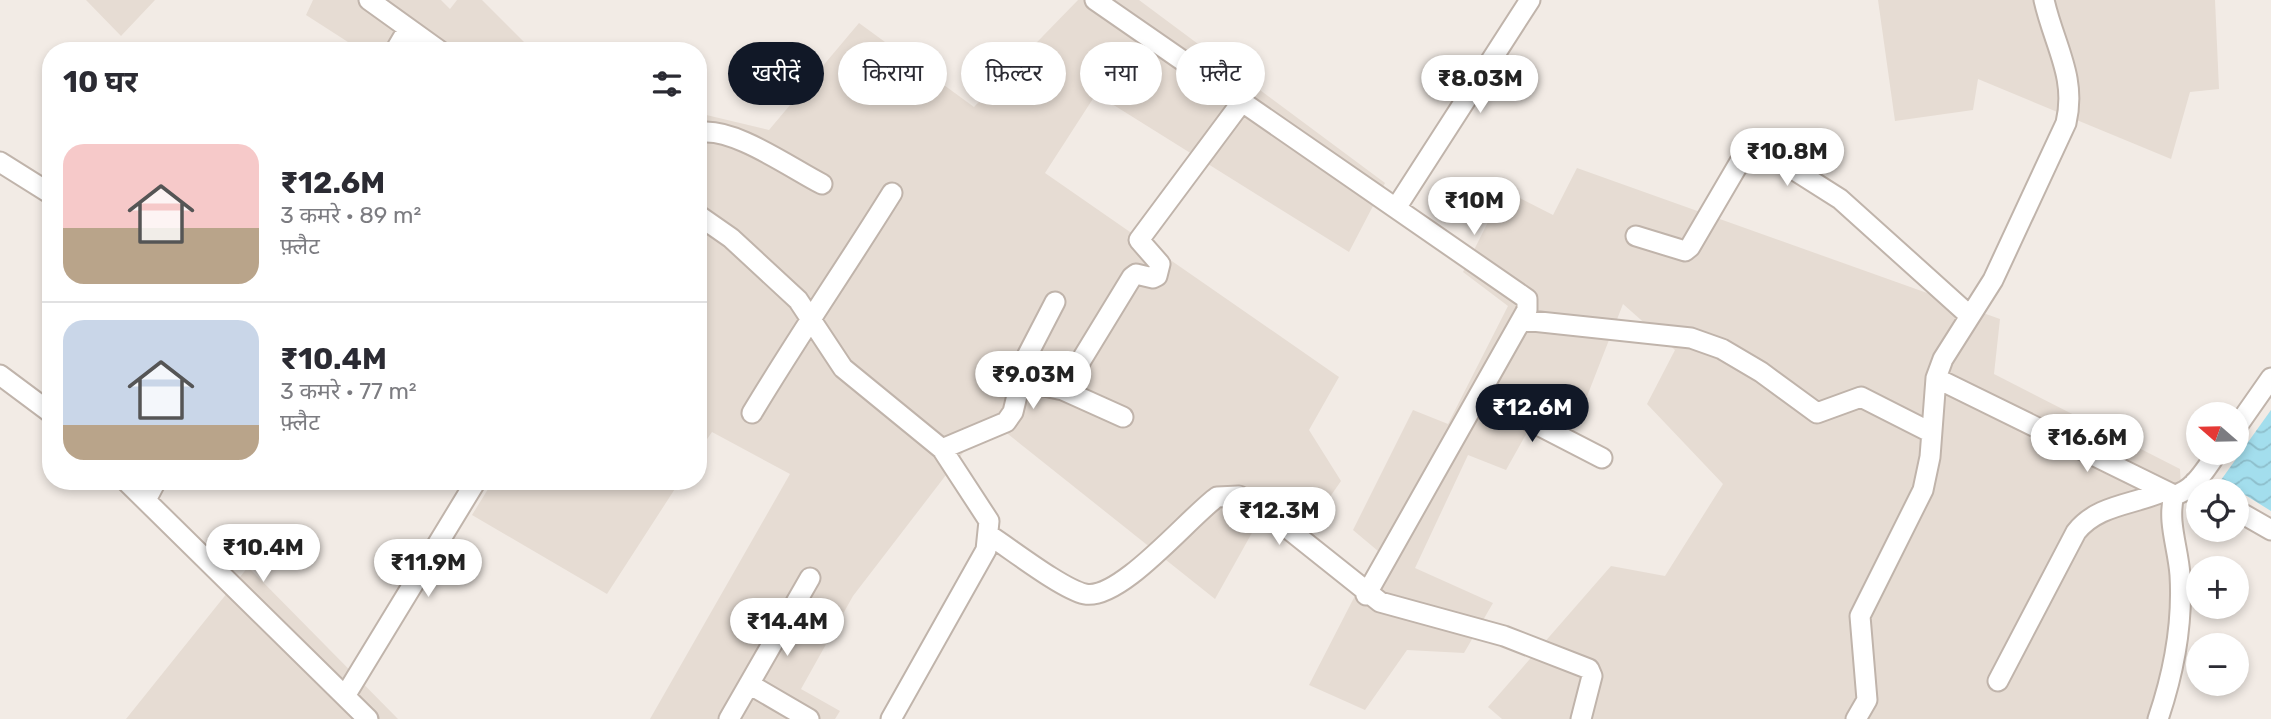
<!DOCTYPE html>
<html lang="hi">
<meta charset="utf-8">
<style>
:root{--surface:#fff;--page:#f7f7f7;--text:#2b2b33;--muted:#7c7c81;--line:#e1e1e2;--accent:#111827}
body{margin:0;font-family:Rubik,"Noto Sans Devanagari",sans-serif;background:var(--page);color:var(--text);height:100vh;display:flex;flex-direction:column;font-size:26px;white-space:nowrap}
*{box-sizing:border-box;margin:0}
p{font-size:23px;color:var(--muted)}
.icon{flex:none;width:38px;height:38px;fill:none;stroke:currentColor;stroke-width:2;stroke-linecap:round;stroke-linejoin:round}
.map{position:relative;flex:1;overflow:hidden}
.side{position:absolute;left:42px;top:42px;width:665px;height:448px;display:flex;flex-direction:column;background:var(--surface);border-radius:28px;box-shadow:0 4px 10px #0003}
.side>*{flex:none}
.guide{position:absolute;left:728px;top:42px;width:665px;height:63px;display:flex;gap:14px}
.needle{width:46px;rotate:290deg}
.buttons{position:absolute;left:2186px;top:402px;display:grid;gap:14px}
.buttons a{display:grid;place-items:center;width:63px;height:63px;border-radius:50%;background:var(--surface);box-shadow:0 4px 10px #0003;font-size:35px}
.price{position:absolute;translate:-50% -60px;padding:0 16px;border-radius:24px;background:#fff;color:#222;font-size:23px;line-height:46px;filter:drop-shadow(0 2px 4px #0008)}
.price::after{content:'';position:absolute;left:50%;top:42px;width:21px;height:16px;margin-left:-10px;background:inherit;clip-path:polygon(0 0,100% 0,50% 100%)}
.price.selected{background:var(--accent);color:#fff}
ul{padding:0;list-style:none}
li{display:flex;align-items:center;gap:21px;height:175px;padding:0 21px}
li+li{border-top:2px solid var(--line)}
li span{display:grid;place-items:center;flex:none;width:196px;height:140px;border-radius:21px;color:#555}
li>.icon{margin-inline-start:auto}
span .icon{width:84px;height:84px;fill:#fffc;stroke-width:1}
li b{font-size:30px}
h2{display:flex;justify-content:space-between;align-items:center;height:84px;padding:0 21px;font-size:30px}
.pill{padding:0 24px;border-radius:32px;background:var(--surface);box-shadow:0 4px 10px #0003;font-size:24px;line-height:63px}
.pill.selected{background:var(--accent);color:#fff}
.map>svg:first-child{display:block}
.residential{fill:#e6dcd3}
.water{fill:url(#water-waves)}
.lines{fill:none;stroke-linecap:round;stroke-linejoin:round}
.minor-casing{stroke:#c0b4ab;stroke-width:23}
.minor{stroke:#fff;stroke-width:19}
</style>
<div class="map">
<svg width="2271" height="719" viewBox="0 0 2271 719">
<defs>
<pattern id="water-waves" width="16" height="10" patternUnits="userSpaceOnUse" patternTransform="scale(1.75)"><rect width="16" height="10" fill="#a3deed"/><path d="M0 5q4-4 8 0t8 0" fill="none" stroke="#8ebfcc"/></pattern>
</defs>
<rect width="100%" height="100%" fill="#f2ebe5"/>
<path class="residential" d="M86 0H155L121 36Z
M313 0H441L450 9 457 0H482L533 51H362L306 15Z
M1078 0H1139L1385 183 1349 252 1096 94 1045 173 1339 377 1309 430 1341 481 1311 524 1253 531 1215 599 989 419 853 596 801 689 840 711 835 719H650L790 474 712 432 698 452V113L769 130 859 23 974 107Z
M1878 0H2215L2219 89 2190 92 2171 159 1978 79 1973 110 1895 121Z
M1577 168 2000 319 1994 374 2180 469 2188 605 2154 719H1502L1488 707 1611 566 1665 576 1723 484 1647 404 1675 350 1623 304 1586 399 1552 388 1506 470 1468 455 1415 568 1493 603 1464 653 1407 650 1365 710 1309 685 1378 551 1353 530 1413 410 1448 424 1508 306 1463 272 1504 190 1553 215Z
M493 481H680L607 594 472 515Z
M248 567 398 719H126Z"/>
<path class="water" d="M2271 410V511L2221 480Z"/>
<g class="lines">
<g class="minor-casing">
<path id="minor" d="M369 0 440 51
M1095 0 1527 299V310L1366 595
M395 51 408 29
M698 133C731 125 792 169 822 184
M0 162 51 194
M1396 208 1530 0
M698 215 731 238 798 300 843 368 942 449 989 521 986 550 891 719
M1636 236 1685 251 1690 247 1745 153 1758 147 1840 199 1970 316
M1522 320 1691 338 1722 349 1761 372 1817 413 1861 397 1930 432
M0 375 51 413
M1936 378 2174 495C2194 491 2206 468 2217 453
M1020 381 1063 390 1123 417
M1063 390 1132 277 1136 274 1153 278 1157 276 1160 264 1139 240 1241 103
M1480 395 1602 458
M752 413C797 338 846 267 892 193
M2236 428 2271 378
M942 449 1006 422 1013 412 1026 358 1055 302
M126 481 368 719
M2195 482 2210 492
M146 500 156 481
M2236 510 2271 530
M989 535C1011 549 1062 589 1085 594 1120 601 1189 517 1217 497L1239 496 1267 512 1380 602 1504 636 1589 669 1592 676 1581 719
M1998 681 2076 532C2097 505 2132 505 2162 492
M749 684 809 719
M345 696 476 481
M729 719 810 578
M1856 719 1867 700 1860 616 1923 490 1930 457 1936 378 1943 359 1993 280 2066 123C2077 77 2054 45 2044 0
M2158 719C2174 672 2183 625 2180 575 2178 547 2167 522 2174 495"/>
</g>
<use href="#minor" class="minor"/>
</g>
</svg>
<div class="buttons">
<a><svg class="needle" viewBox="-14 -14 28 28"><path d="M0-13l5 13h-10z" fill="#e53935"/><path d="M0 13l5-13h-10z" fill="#7c7c81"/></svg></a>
<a><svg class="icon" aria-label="locate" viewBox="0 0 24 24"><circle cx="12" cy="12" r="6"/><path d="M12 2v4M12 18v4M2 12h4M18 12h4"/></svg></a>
<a>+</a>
<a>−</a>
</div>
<b class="price" style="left:1480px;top:115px">₹8.03M</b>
<b class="price" style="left:1787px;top:188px">₹10.8M</b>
<b class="price" style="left:1474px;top:237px">₹10M</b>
<b class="price" style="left:1033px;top:411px">₹9.03M</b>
<b class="price selected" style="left:1532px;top:444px">₹12.6M</b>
<b class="price" style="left:2087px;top:474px">₹16.6M</b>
<b class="price" style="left:1279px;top:547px">₹12.3M</b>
<b class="price" style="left:263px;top:584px">₹10.4M</b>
<b class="price" style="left:428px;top:599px">₹11.9M</b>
<b class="price" style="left:787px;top:658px">₹14.4M</b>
<div class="guide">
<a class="pill selected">खरीदें</a>
<a class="pill">किराया</a>
<a class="pill">फ़िल्टर</a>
<a class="pill">नया</a>
<a class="pill">फ़्लैट</a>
</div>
<section class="side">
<h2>10 घर<svg class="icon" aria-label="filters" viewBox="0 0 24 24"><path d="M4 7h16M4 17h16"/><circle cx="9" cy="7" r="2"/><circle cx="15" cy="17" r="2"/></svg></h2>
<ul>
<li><span style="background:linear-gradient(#f6c9c9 60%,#b9a48a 0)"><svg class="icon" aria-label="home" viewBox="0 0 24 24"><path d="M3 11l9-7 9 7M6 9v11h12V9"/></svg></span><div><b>₹12.6M</b><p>3 कमरे · 89 m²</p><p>फ़्लैट</p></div></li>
<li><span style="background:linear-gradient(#c9d6e8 75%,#b9a48a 0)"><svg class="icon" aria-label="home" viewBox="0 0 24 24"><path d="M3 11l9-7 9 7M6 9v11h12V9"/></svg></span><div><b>₹10.4M</b><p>3 कमरे · 77 m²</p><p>फ़्लैट</p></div></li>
</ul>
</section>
</div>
